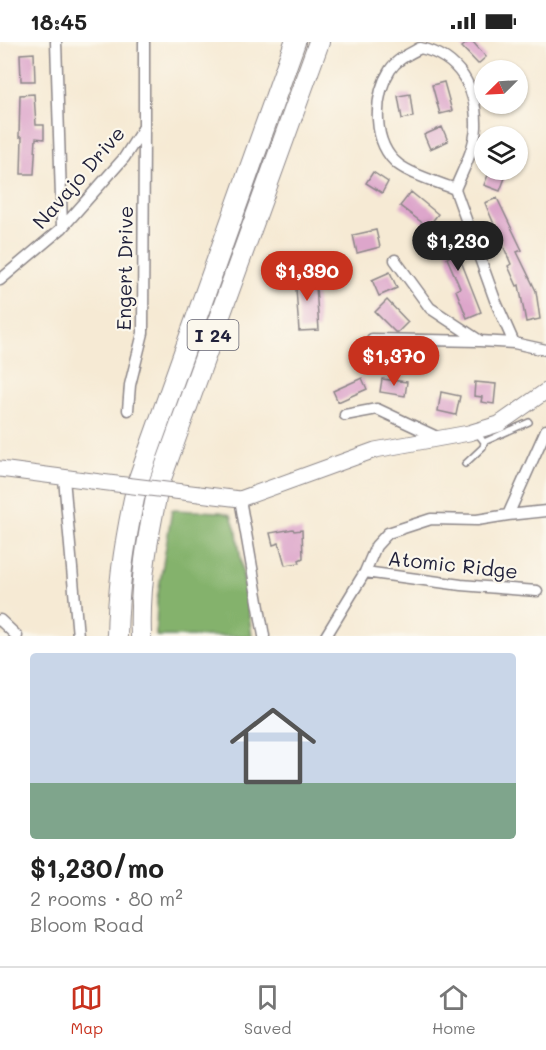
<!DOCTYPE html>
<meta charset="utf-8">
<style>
:root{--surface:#fff;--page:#f2f2f2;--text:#222;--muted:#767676;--line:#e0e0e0;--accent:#c8321e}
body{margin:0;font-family:Mali,sans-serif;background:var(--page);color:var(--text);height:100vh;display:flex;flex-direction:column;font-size:22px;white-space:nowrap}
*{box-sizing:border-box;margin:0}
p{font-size:20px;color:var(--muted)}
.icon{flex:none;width:33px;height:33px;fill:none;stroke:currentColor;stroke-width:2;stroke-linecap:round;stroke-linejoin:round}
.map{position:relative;height:594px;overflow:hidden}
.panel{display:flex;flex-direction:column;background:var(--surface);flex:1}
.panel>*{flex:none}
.needle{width:39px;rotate:246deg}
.controls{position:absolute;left:474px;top:18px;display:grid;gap:12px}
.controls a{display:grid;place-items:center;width:54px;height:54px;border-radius:50%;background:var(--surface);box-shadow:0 2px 4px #0004;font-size:30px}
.price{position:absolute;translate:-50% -51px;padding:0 14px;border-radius:21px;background:var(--accent);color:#fff;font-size:20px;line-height:39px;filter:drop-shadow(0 2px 3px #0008)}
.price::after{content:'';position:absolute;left:50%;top:36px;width:18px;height:14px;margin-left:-9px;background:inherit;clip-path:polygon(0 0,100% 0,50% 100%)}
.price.current{background:#222;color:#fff}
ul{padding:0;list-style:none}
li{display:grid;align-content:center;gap:12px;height:318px;padding:0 30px}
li+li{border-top:2px solid var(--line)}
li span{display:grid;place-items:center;height:186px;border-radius:6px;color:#555}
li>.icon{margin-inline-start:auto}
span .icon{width:108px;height:108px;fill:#fffc;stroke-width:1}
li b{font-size:26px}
.status{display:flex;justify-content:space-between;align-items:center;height:42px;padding:0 30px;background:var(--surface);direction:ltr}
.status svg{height:16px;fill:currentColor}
.menu{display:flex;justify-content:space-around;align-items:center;height:84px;border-top:2px solid var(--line);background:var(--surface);font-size:16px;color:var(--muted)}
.menu a{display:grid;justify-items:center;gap:3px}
.menu .current{color:var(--accent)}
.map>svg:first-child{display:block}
.forest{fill:#84b26c;stroke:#536a54;stroke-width:1.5}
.building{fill:#dda6cb}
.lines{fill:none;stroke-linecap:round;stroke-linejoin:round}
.lane-casing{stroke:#8c8688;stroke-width:8}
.street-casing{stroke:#8c8688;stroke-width:13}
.secondary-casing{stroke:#8c8688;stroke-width:17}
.highway-casing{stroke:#8c8688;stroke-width:22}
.lane{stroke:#fff;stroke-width:5}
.street{stroke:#fff;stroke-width:10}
.secondary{stroke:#fff;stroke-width:15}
.highway{stroke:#fff;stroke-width:20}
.secondary-bridge-casing{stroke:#8c8688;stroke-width:17;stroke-linecap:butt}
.secondary-bridge{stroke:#fff;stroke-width:15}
.labels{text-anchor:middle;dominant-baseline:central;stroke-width:4.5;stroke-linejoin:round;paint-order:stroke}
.shield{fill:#fbf7ec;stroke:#636270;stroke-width:1.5}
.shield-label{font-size:18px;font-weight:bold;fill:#22223b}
.street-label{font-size:20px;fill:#22223b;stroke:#fbf7ec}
</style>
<div class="status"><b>18:45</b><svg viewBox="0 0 49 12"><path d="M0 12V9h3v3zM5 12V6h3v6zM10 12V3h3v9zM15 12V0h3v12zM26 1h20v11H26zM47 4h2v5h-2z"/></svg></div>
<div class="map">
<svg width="546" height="594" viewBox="0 0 546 594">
<rect width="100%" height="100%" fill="#fbf7ec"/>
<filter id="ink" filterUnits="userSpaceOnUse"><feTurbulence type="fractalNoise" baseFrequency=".0167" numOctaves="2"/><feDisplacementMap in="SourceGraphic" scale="12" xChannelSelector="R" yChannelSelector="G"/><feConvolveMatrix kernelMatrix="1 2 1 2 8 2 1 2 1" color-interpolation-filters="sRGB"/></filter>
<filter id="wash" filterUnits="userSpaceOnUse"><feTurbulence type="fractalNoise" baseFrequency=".008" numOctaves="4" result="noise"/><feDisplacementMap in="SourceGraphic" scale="24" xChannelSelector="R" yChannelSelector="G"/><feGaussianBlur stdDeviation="1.35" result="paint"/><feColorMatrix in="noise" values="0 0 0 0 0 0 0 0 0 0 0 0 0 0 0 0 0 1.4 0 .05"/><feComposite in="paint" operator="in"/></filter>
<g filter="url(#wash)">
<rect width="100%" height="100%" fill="#f6ead4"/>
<path class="forest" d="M172 468 221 470 231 473 237 491 252 594H156L157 558Z"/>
<g id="blocks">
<path class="building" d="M468 0H473L486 15 478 22 462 5Z
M34 11 35 39H21L20 12Z
M444 40 452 69 440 72 432 43Z
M34 52 36 83H44V97L36 96 34 132H21L22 95H19L20 53Z
M410 52 413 75 402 77 398 54Z
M442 85 448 99 430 107 424 93Z
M490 128H508L500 149 484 143Z
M373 130 388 140 382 151 366 141Z
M411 150 438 172 428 185 400 164Z
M497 156 522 208 517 210 536 249 540 277 526 280 519 243 517 244 508 224 511 222 485 161Z
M446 181 481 270 467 276 456 248 460 246 447 216 449 215 439 192 433 194 430 188Z
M376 188 380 205 357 211 353 193Z
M315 230 319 288 299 289 295 232Z
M390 230 397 246 379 254 372 238Z
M387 258 408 280 398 290H395L375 270Z
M362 336 367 347 338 360 333 349Z
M382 337 407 340 405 354 380 350Z
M475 340 496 342 494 362 481 360 482 355 474 354Z
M441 350 460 354 456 373 438 369Z
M293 487 294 489 302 488 303 516 299 518 300 521 285 523 279 501 273 503 270 491Z"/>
</g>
</g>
<g filter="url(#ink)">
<use href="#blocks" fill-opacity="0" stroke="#8c8688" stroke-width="1.5"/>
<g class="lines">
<g class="lane-casing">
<path id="lane" d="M484 400 529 380
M465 422 483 405 484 400 477 391"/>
</g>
<g class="street-casing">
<path id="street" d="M56 0 62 186
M420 6C459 14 477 46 476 85 475 106 463 128 455 147 438 140 414 134 399 123 372 102 373 55 390 28 397 17 409 12 420 6Z
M455 147 495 258 514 301 546 308
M395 218 430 266 480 299 514 301
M0 238 62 186 124 116 144 85V0
M372 297 480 299
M128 368 130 343 143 291 144 85
M345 373 377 367 439 396
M64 436 78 594
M240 457 264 594
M508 473 546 469
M365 530 461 543 537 549
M0 578 17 594
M326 594 365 530 376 504 388 491 431 477 477 478 508 473 546 388"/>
</g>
<g class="secondary-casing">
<path id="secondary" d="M0 427 92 439
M199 452 240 457 375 408 469 391 499 382 546 349"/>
</g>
<g class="highway-casing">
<path id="highway" d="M117 594C118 541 126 490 138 439L295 0
M141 594C139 542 148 492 159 442L319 0"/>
</g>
<use href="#lane" class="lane"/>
<use href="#street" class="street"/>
<use href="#secondary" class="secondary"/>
<use href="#highway" class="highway"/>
<g class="secondary-bridge-casing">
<path id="secondary-bridge" d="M92 439 199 452"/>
</g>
<use href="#secondary-bridge" class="secondary-bridge"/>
</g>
</g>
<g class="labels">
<rect class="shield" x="187.5" y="278" width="51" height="30" rx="4.5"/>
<g class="shield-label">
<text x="213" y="293">I 24</text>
</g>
<g class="street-label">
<text transform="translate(78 135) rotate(-49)">Navajo Drive</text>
<text transform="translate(124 226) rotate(-89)">Engert Drive</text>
<text transform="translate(453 522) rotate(6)">Atomic Ridge</text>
</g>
</g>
</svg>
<div class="controls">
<a><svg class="needle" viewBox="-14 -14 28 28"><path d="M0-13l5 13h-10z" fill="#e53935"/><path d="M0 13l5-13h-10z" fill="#767676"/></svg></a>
<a><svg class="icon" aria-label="layers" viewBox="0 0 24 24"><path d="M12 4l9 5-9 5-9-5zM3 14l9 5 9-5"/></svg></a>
</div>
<b class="price current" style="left:458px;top:230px">$1,230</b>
<b class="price" style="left:307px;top:260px">$1,390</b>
<b class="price" style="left:394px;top:345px">$1,370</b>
</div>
<section class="panel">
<ul>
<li><span style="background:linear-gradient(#c9d6e8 70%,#7fa58c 0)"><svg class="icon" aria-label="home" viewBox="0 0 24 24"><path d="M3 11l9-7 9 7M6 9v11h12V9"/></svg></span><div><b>$1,230/mo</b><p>2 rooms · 80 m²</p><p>Bloom Road</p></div></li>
</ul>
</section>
<nav class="menu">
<a class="current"><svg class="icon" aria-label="map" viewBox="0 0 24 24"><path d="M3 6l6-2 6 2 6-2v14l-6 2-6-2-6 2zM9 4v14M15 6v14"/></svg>Map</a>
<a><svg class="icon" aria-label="saved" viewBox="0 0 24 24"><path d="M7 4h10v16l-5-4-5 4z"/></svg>Saved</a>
<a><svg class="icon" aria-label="home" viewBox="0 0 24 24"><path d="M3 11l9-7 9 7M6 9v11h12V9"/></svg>Home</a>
</nav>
